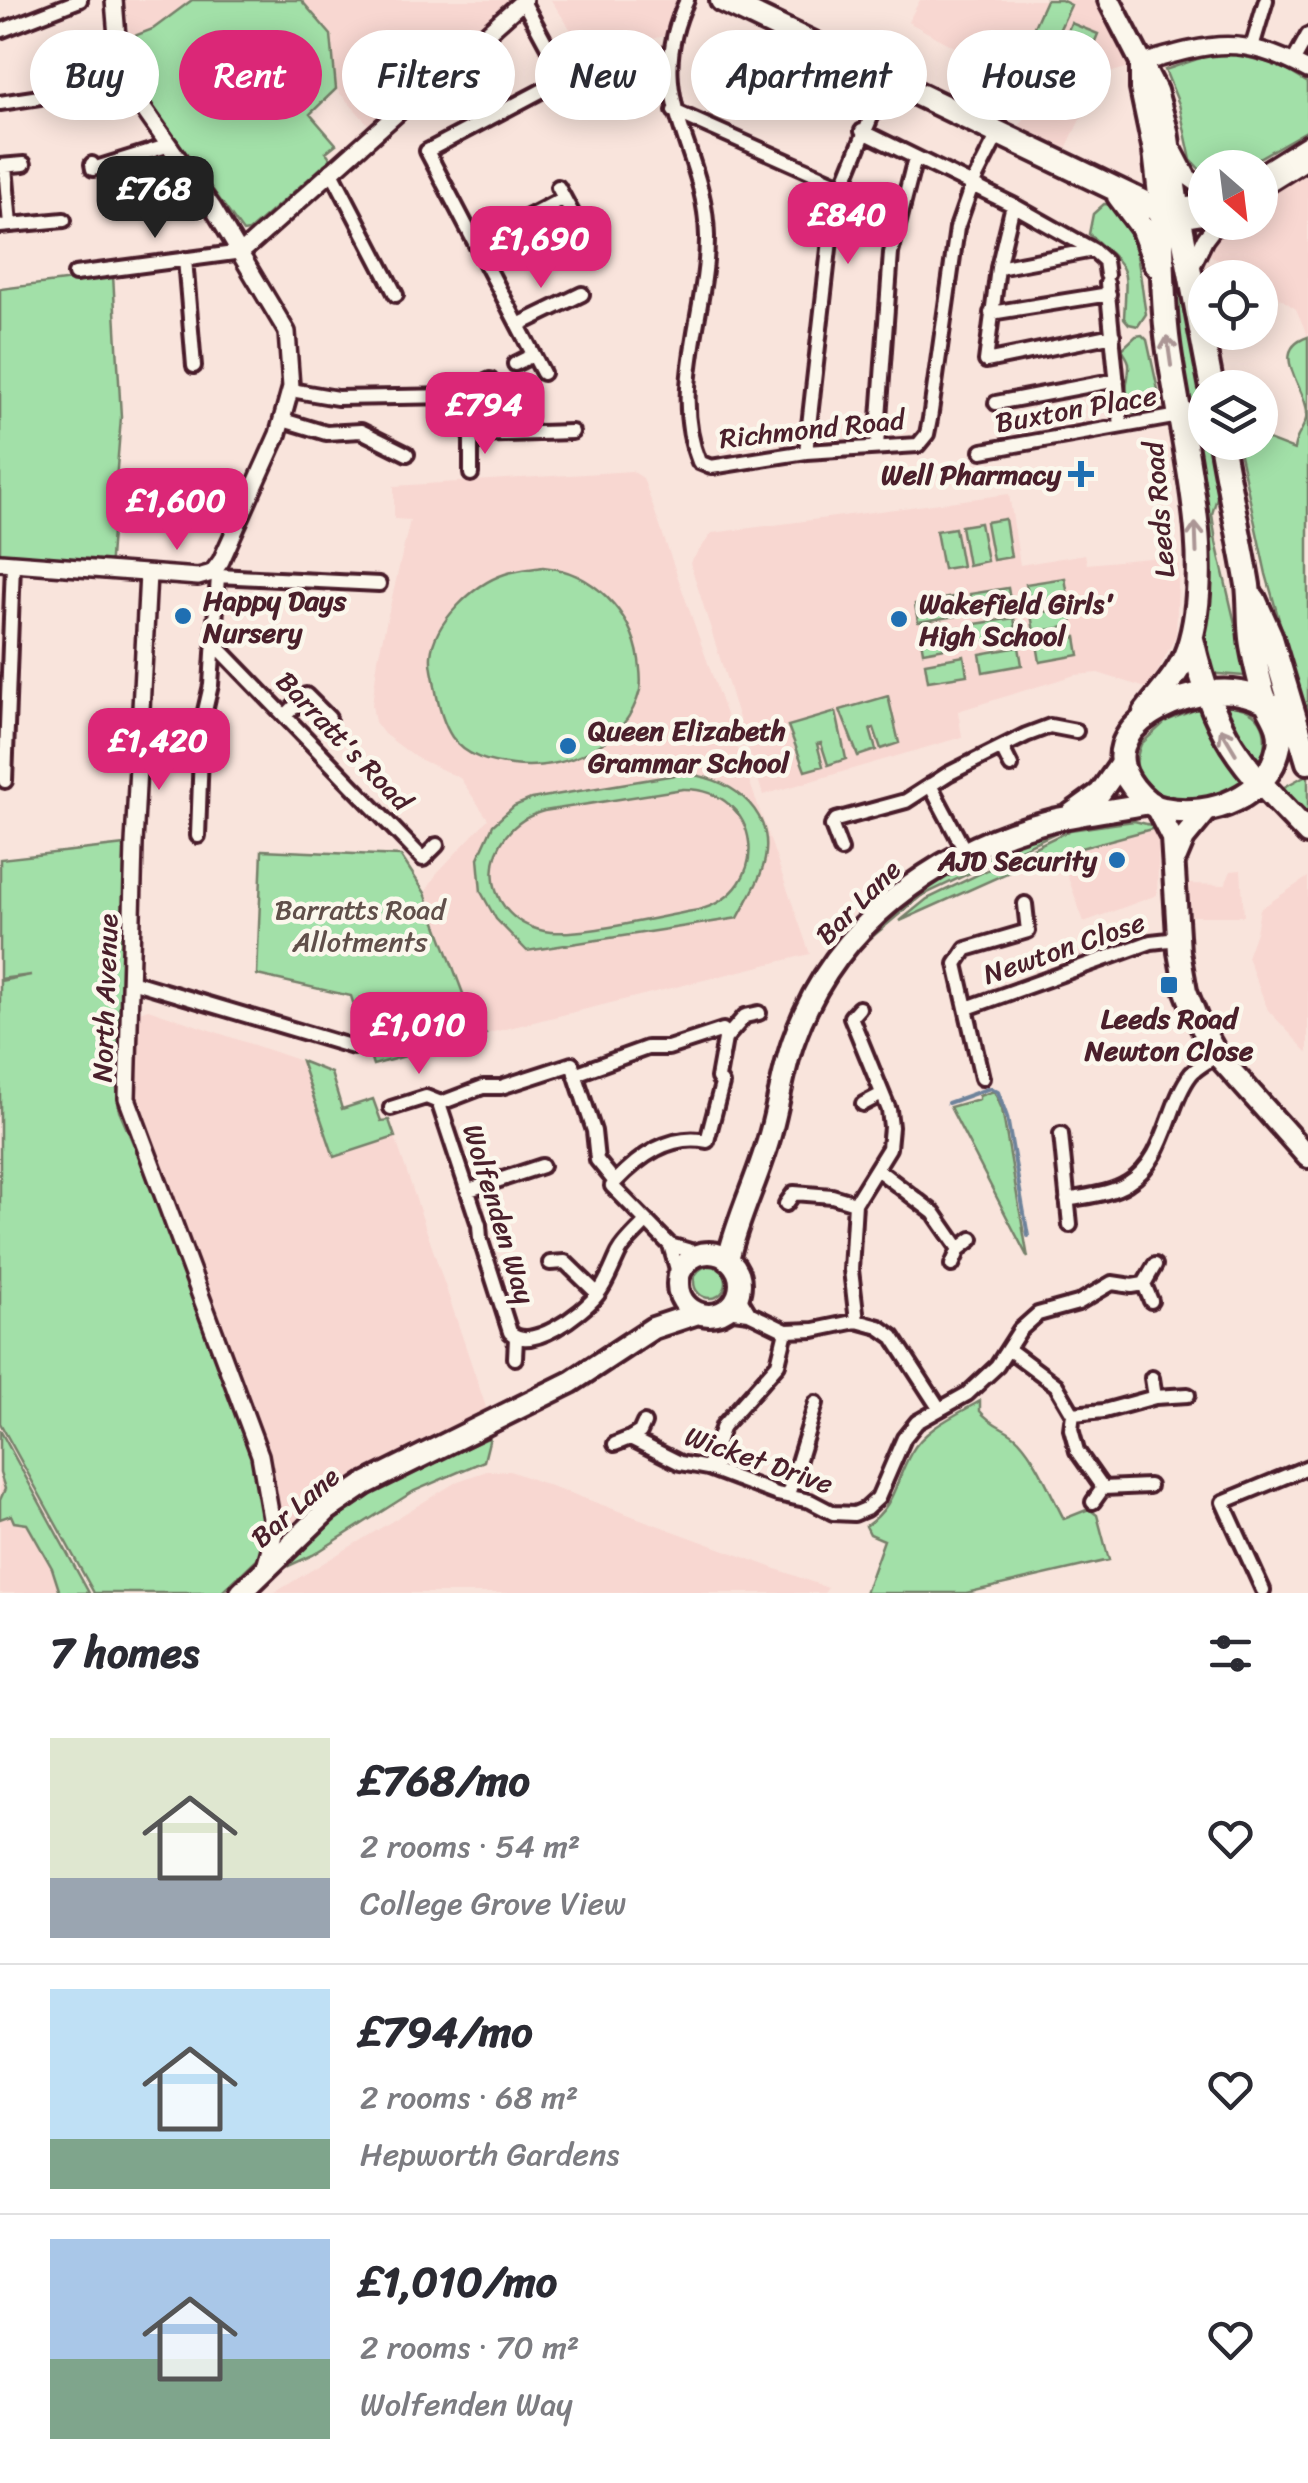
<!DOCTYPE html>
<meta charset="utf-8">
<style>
:root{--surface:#fff;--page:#f7f7f7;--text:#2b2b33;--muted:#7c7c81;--line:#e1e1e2;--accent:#db2777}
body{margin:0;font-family:Sriracha,sans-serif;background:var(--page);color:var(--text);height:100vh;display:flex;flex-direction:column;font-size:38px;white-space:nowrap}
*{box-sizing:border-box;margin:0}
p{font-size:32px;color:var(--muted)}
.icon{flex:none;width:55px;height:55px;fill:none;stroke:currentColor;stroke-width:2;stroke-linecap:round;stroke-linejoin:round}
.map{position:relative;height:1593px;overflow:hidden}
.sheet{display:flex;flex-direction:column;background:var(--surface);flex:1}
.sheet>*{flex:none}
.hud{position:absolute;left:30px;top:30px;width:1250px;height:90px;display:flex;gap:20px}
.needle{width:65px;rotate:152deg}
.buttons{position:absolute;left:1188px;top:150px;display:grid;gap:20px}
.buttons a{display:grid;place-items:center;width:90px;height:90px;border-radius:50%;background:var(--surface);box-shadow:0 5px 25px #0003;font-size:50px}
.price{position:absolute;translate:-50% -85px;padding:0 22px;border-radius:20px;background:var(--accent);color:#fff;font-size:32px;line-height:65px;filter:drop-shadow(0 2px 5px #0008)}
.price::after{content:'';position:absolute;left:50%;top:60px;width:30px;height:22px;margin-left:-15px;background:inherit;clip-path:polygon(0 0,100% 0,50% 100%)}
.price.current{background:#222;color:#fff}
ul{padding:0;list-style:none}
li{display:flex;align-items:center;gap:30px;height:250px;padding:0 50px}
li+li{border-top:2px solid var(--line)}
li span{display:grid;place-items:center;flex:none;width:280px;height:200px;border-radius:0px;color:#555}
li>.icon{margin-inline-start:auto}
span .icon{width:120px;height:120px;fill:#fffc;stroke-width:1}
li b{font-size:42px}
h2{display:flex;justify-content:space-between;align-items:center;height:120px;padding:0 50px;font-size:42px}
.tag{padding:0 35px;border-radius:45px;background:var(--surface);box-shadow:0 5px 25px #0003;font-size:35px;line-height:90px}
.tag.current{background:var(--accent);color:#fff}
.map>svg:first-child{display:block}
.built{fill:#f8d7d1}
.green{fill:#a2e0a8;stroke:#76806a;stroke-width:2.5;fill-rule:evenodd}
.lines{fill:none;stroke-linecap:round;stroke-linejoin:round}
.stream{stroke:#6e839b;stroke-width:4}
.minor-casing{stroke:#4a1f2b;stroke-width:20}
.tertiary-casing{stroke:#4a1f2b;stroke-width:22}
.primary-casing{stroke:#4a1f2b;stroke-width:28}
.trunk-casing{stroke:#4a1f2b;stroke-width:30}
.minor{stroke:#fbf7ec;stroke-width:12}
.tertiary{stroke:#fbf7ec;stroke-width:15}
.primary{stroke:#fbf7ec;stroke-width:20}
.trunk{stroke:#fbf7ec;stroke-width:22}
.oneway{stroke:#ab9695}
.poi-dot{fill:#1f6fb2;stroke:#fbf7ec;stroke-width:4}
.labels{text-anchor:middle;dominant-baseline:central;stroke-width:9;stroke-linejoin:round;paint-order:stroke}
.street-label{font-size:28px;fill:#4a1f2b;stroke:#fbf7ec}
.poi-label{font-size:28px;font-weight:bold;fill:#4a1f2b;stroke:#fbf7ec;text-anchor:start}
.park-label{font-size:28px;fill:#604f4a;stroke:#fbf7ec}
</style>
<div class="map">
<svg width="1308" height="1593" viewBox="0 0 1308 1593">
<rect width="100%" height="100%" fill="#f9e4dc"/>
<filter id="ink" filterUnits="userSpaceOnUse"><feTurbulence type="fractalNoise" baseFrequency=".01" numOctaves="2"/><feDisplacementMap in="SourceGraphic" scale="20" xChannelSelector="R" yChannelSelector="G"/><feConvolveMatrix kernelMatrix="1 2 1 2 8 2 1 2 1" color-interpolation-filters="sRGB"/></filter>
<g filter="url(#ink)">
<path class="built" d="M124 0H518L369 125 336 89 296 126 249 231 243 232 156 111 137 75Z
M551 0H682L666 36 581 53 577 39Z
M920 0H1101L1132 66 1075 84 1084 111 1061 159 1015 137 1036 90 908 22Z
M1308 170V337L1296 309 1260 285V278L1247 277 1203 251 1228 223 1260 222V201Z
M632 471 643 478 810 954 485 1034 476 1028 425 893 437 873 488 819 460 778 415 757 384 734 375 722 372 705 378 658 410 520 394 519V486Z
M1009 494 1020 565 1085 554 1087 564 1170 556 1179 561 1176 635 1149 689 1098 673 1075 675 958 711 962 737 763 795 690 563 712 533Z
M1155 828 1159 837 1157 895 1084 922 1060 855Z
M1241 870 1244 916H1191L1189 884 1225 885 1231 871Z
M1308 877V1053L1268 1010 1247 957 1256 932 1260 909Z
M148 1009 301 1061 335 1156 395 1137 490 1419 417 1444 362 1477 299 1526 288 1524 277 1515 137 1114 134 1041 140 1012Z
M0 1427 88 1593H0Z
M487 1471H510L828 1588 824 1593H274L458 1481Z"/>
<path class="green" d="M192 0H301L331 35 336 89 310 114 336 144 326 152 331 159 249 231 243 232 156 111 137 75 129 38 153 29Z
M1046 0H1061L1071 5 1050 50 1028 40Z
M1071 23 1098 34 1080 78 1053 67Z
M1230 53 1278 65 1308 83V130L1243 167 1205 168V175L1191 160 1179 104 1165 70 1206 56Z
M1104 204 1112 205C1142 241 1138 270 1146 314L1138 326 1129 324 1124 318C1127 263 1130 271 1089 234L1093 214Z
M1177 251 1205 388V409L1190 404 1175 313 1169 252Z
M113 275 121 417 109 570 0 562V289Z
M1142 335 1147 340 1158 390 1150 411C1110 423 1131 381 1129 364 1129 359 1124 354 1122 349L1136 336Z
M1308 337V722L1266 574 1239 450 1266 439 1294 450C1294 436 1307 427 1307 413 1308 390 1266 351 1308 337Z
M1205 422V442L1213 443 1218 494 1212 514 1216 542 1247 675 1244 676 1207 673 1190 431 1195 424Z
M1005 519 1011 557 993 560 986 522Z
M980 523 987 561 968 565 961 526Z
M955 528 962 566 943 569 936 531Z
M543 567C592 571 632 612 639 660 640 670 642 680 640 690 626 745 564 772 512 765 489 762 466 757 452 737 442 722 438 704 435 686 434 677 430 666 431 656 434 622 474 584 505 574 517 570 531 569 543 567Z
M1065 578 1068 596 1030 603 1026 584Z
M1008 588 1011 606 973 613 970 594Z
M953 597 956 616 918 622 915 604Z
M1070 608 1073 626 1034 632 1031 614Z
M1014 618 1017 636 978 642 975 624Z
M959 627 962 645 923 652 920 634Z
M1076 637 1079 655 1040 662 1037 644Z
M1019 647 1022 665 983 672 980 654Z
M964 656 967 675 928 681 925 663Z
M888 696 899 743 881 749 874 728 870 729 876 750 858 756 840 710Z
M1218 705C1260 705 1274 727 1259 767Z
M1202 707 1220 752 1228 756 1246 779C1212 808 1115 811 1141 744L1166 721Z
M836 712 846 759 828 765 821 743 817 744 823 766 805 771 788 726Z
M681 774C725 775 775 807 765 859 761 880 747 900 738 918L527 951 496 919 481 892 478 858 493 825 514 806 531 799ZM683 789C762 788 775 891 698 910 662 916 575 938 544 931 475 916 478 829 544 811Z
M1308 774V825L1277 791Z
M1134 821 1159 827 1036 860 900 921 927 899 1070 830Z
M1074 824 921 896 871 938 869 935 929 879 996 845Z
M134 844 117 1088 119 1111 149 1180 259 1472 269 1535 263 1553 221 1593H94L0 1423V981L31 975 0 979V859Z
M262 850 401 856 425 893 476 1028 485 1034 373 1065 351 996 257 975Z
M301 1061 331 1073 342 1109 373 1099 381 1121 389 1120 395 1137 334 1157Z
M994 1091 1002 1109 1028 1258 950 1107 979 1099V1096Z
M694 1282a16 16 0 1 1 32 0a16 16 0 1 1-32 0Z
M980 1401V1411C993 1427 1007 1427 1019 1440 1039 1462 1050 1493 1064 1519L1089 1509 1097 1515 1109 1560 966 1593H865L884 1540 870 1534 866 1526C896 1505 894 1483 911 1453 925 1428 956 1415 980 1401Z
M0 1430 89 1593H60L52 1568 27 1524 14 1522 11 1515 0 1519V1500L5 1489 0 1473Z
M490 1437 484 1461 414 1491 313 1555 273 1573C312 1538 351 1504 398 1479 427 1463 460 1451 490 1437Z"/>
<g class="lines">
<path class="stream" d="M948 1103 990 1088 998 1092 1007 1117 1028 1236"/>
<g class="minor-casing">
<path id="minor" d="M687 0C641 98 705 145 707 236 708 310 669 390 699 462L711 467 806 452 918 445 927 434 930 419 957 228 972 185 998 134
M523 1 562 73 560 81 427 151 543 373
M0 31 80 0
M1252 47 1266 0
M1293 62 1308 35
M0 103 126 84
M674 111 843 186
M862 131 1013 205 1093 250 1105 261 1107 275
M92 164 93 169 170 145
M0 166 24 164
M5 166 10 225
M331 170 396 295
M558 187 584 235
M1013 205 998 268 986 361 1113 335
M0 226 64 220
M477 244 564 198
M185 259 194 366
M998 268 1093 250
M75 274 242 252
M1107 283 1121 426
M991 313 1109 294
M518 325 582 294
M515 364 533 355
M291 390 337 398 456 396 490 380
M464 394 466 429 471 435 572 432
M996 403 1117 380
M283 420 326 433 361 431 407 454
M877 446 891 253 915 158
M982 451 1179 416
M806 452 830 240 843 186 886 80
M471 474V435
M213 574 218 576 379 584
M215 644 423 859 437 845
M285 716 306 695 329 718
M1002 748 1011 766
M5 781 13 564
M930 785 965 851
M198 836 202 724 211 685 218 576
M841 850 832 826 836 820 906 801 948 774 1026 735 1050 726 1076 731
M131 981 353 1047
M967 1008 1151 942 1178 939
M725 1039 745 1016 759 1013
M575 1074 647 1048H668L723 1030 725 1039 718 1078 722 1084 707 1141C670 1133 639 1157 615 1182
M982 1078 956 964 966 949 1028 931 1025 904
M863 1104 882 1094
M391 1108 426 1097 441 1103
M1061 1134 1070 1225
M878 1170 934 1213 959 1249
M469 1190 542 1166
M1067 1200C1087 1196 1111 1194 1128 1183 1167 1159 1167 1105 1191 1074 1197 1067 1209 1061 1217 1055
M786 1204 794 1193 832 1196 855 1203
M645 1223C636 1233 625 1242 619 1253 612 1267 607 1283 597 1295 583 1313 530 1353 510 1332L480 1238 479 1225 440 1107 441 1103 483 1087H501L572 1064 594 1131 597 1160 615 1182 612 1186 670 1245 701 1254
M670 1245 679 1276
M550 1263 565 1262 598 1294
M952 1265 959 1249 972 1239
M1144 1284 1151 1301
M738 1295 749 1313
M726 1310 749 1313 786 1331 814 1330 857 1321 879 1327 893 1337 939 1408
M857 1321 851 1270 855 1203 889 1148 891 1127 889 1110 851 1017 859 1008
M1008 1349 1056 1385 1073 1414 1071 1429 1077 1451 1103 1488
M515 1358 516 1338
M1152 1378 1155 1397
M1073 1414 1104 1411 1155 1397 1188 1395
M644 1423 640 1432 630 1438 680 1463 708 1468 777 1494 810 1501 833 1513 854 1514 866 1509 878 1498 904 1438 917 1422 967 1394 997 1366 1020 1330 1038 1314 1078 1303 1112 1283 1132 1286 1144 1284 1155 1265
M615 1444 630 1438
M708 1468 723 1426 778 1364 786 1331
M788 1495 816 1403
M1093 1502 1103 1488 1149 1486
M1263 1590 1223 1502 1308 1467"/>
</g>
<g class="tertiary-casing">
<path id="tertiary" d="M1142 63C1212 43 1240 34 1308 70
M1175 152 1188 177 1205 189
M1260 173 1308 143
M1260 190 1308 160
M1178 207 1205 203
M1180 220 1205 216
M242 252 524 0
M1190 270 1205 239 1218 222
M0 562 198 577 212 573 221 561 278 434 291 387 287 332 213 208 126 84 118 49 114 0
M148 574 134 844 127 1098 260 1455 274 1535 265 1567"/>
</g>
<g class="primary-casing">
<path id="primary" d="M1109 0 1156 91 1167 131 1180 220
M1141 65V89L1154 151 1161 213 1172 209
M1156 807 1172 838 1179 952 1186 991 1197 1019 1217 1055 1308 1157
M1071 814 1100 793 1122 762
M1176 857 1184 838 1208 809
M678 1284a31 31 0 1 1 62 0a31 31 0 1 1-62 0Z
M728 1260C738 1215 760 1175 771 1131 779 1102 783 1071 793 1042 833 926 937 849 1053 820 1085 813 1118 809 1150 803
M241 1593 327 1510 365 1484 571 1382 653 1328 698 1313"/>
</g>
<g class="trunk-casing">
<path id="trunk" d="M722 0 1180 220 1212 388
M1119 196 1142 227 1156 264
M1179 416 1205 414
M1221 442C1229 490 1240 537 1248 585 1250 602 1249 620 1251 638 1253 655 1258 673 1262 690 1266 710 1284 723 1279 746 1269 796 1211 819 1164 809 1152 807 1142 798 1134 788 1085 727 1192 683 1240 693 1260 696 1278 709 1295 719
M1254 599 1270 635 1308 762
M1192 639C1215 738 1239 762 1308 833
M1145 713C1160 693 1180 673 1188 649 1217 561 1180 434 1168 344 1162 300 1163 257 1161 213"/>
</g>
<use href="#minor" class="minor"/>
<use href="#tertiary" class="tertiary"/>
<use href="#primary" class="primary"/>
<use href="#trunk" class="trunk"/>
</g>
<defs><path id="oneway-shaft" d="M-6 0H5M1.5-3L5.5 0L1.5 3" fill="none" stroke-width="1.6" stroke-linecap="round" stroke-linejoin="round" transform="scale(2.5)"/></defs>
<g class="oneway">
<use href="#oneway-shaft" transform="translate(1169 351) rotate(-98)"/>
<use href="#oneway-shaft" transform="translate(1196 538) rotate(-92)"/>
<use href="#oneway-shaft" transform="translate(1228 741) rotate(-121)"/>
</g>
</g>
<g class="poi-dot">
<path d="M1076 459h10v10h10v10h-10v10h-10v-10h-10v-10h10z"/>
<circle cx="183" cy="616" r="10"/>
<circle cx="899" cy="619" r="10"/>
<circle cx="568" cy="746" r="10"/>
<circle cx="1117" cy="860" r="10"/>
<rect x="1159" y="975" width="20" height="20" rx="5"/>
</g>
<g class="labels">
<g class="street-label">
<text transform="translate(1076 409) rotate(-10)">Buxton Place</text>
<text transform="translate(812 429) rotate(-6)">Richmond Road</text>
<text transform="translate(1159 510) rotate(-95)">Leeds Road</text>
<text transform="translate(344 741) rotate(46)">Barratt's Road</text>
<text transform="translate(858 902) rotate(-45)">Bar Lane</text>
<text transform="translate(1064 948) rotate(-19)">Newton Close</text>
<text transform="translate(105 998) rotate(-88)">North Avenue</text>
<text transform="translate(499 1214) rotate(73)">Wolfenden Way</text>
<text transform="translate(759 1460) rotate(19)">Wicket Drive</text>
<text transform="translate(295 1507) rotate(-41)">Bar Lane</text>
</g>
<g class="poi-label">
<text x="1061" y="474" text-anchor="end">Well Pharmacy</text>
<text x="203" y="600">Happy Days<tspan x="203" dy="32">Nursery</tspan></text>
<text x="919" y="603">Wakefield Girls'<tspan x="919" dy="32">High School</tspan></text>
<text x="588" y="730">Queen Elizabeth<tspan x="588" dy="32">Grammar School</tspan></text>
<text x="1097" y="860" text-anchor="end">AJD Security</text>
<text x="1169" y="1018" text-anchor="middle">Leeds Road<tspan x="1169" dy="32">Newton Close</tspan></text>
</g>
<g class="park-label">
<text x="360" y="909">Barratts Road<tspan x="360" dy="32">Allotments</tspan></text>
</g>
</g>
</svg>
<div class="buttons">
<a><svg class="needle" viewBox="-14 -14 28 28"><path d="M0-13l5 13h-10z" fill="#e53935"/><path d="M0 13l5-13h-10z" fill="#7c7c81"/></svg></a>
<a><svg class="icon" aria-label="locate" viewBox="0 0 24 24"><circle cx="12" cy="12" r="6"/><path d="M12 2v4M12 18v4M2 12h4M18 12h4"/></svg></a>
<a><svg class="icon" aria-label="layers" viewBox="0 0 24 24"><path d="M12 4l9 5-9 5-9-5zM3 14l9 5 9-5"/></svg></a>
</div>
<b class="price current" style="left:155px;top:241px">£768</b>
<b class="price" style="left:848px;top:267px">£840</b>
<b class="price" style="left:541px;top:291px">£1,690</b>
<b class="price" style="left:485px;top:457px">£794</b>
<b class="price" style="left:177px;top:553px">£1,600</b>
<b class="price" style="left:159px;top:793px">£1,420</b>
<b class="price" style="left:419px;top:1077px">£1,010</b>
<div class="hud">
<a class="tag">Buy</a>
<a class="tag current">Rent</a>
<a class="tag">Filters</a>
<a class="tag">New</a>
<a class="tag">Apartment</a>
<a class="tag">House</a>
</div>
</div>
<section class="sheet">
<h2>7 homes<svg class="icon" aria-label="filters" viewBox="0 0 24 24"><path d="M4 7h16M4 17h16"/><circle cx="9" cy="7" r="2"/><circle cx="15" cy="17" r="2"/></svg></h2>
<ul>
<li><span style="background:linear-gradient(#dfe7d0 70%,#9aa5b1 0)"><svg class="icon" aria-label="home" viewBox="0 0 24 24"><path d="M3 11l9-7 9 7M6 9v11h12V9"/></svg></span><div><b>£768/mo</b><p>2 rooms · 54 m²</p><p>College Grove View</p></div><svg class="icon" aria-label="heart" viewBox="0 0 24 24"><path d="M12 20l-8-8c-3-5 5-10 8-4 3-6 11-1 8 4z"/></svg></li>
<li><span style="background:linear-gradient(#bfe0f5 75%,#7fa58c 0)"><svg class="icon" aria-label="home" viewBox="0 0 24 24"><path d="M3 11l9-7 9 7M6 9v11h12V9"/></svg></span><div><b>£794/mo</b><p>2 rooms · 68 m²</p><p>Hepworth Gardens</p></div><svg class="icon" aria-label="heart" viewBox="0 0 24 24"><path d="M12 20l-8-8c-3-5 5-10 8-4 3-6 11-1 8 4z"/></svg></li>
<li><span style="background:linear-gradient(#a9c7e8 60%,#7fa58c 0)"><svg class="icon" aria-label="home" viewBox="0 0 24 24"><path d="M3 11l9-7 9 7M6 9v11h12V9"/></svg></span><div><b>£1,010/mo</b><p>2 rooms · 70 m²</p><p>Wolfenden Way</p></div><svg class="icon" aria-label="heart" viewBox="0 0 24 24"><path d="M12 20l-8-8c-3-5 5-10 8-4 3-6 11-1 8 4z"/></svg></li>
</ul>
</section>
